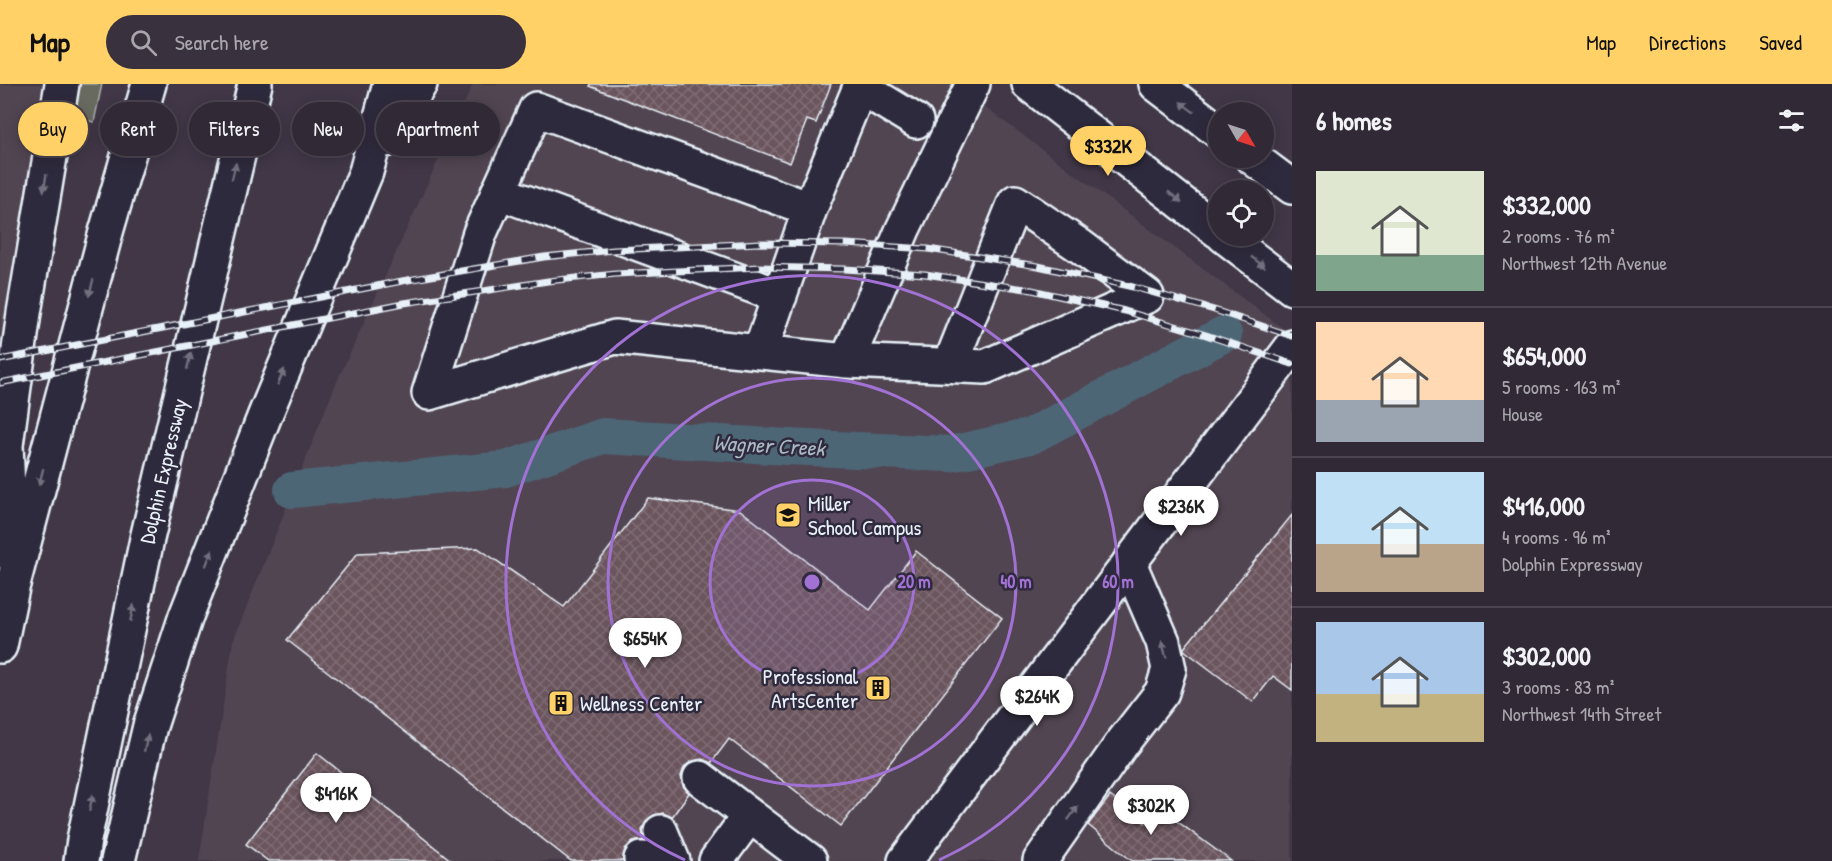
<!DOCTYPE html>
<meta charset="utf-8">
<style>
:root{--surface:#312935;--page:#39313d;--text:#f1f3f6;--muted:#a8a6ad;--line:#4c4550;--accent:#ffd166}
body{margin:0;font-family:"Patrick Hand",sans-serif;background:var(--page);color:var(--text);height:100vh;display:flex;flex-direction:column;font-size:22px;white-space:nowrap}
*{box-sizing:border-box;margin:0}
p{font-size:20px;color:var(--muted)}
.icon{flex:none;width:33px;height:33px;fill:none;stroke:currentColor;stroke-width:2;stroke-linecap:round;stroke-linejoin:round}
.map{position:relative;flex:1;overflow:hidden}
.side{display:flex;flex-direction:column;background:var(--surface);width:540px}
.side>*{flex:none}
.banner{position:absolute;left:18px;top:18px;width:570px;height:54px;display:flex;gap:12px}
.needle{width:39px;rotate:129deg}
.fabs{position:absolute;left:1208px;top:18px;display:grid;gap:12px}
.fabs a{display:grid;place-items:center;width:66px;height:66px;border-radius:50%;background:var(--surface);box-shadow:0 3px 15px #0003,0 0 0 2px var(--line);font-size:30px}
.price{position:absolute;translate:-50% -51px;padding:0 14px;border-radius:21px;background:#fff;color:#222;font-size:20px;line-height:39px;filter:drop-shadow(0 2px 3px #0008)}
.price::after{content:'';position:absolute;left:50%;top:36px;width:18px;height:14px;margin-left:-9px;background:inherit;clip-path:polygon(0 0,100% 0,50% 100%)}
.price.current{background:var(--accent);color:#111}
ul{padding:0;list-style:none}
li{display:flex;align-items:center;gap:18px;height:150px;padding:0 24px}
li+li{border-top:2px solid var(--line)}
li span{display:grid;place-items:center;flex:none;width:168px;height:120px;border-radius:0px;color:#555}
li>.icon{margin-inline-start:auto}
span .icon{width:72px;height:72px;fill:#fffc;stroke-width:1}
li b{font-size:26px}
h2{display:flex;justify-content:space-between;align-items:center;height:72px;padding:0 24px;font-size:26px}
.pill{padding:0 21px;border-radius:27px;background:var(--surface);box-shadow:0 3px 15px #0003,0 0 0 2px var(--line);font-size:21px;line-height:54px}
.pill.current{background:var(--accent);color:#111}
header{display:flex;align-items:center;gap:36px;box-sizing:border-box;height:84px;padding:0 30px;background:var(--accent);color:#111}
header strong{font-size:28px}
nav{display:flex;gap:33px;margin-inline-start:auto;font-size:21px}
.search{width:420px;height:54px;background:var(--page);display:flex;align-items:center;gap:15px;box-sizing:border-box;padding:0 21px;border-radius:33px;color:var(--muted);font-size:22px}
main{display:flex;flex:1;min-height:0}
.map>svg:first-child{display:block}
.built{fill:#514451}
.grass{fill:#676b5e;stroke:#a8aeab;stroke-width:1.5}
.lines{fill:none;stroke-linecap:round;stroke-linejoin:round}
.canal{stroke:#4d6676;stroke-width:36}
.building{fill:url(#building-cross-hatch);stroke:#e8f1f8;stroke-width:1.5}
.minor-casing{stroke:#e8f1f8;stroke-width:38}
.major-casing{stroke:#e8f1f8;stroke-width:38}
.highway-casing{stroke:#e8f1f8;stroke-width:38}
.minor{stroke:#2f2a3d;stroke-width:33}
.major{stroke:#2f2a3d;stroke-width:33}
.highway{stroke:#2f2a3d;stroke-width:33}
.rail-casing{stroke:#e8f1f8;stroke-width:7}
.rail{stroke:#2f2a3d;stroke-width:4.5;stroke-dasharray:14;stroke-linecap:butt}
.oneway{fill:#70707e}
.ring{fill:none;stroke:#a171d3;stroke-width:3}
.labels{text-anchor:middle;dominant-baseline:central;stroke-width:5;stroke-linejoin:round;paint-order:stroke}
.street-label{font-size:21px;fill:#e8f1f8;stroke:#2f2a3d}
.poi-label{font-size:21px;fill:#e8f1f8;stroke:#2f2a3d;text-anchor:start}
.water-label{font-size:22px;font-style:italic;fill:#aab9c4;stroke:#2f2a3d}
.centre{fill:#a171d3;stroke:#2f2a3d;stroke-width:3}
.ring-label{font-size:18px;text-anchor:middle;font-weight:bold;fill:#a171d3;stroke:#2f2a3d;stroke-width:5;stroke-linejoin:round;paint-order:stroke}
</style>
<header>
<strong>Map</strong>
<div class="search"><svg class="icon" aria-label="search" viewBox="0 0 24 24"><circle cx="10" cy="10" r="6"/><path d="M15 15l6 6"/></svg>Search here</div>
<nav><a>Map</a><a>Directions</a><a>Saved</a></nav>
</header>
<main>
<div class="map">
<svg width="1292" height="777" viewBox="0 0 1292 777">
<defs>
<pattern id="building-cross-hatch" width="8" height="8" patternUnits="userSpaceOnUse" patternTransform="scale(1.5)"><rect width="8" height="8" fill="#6b545d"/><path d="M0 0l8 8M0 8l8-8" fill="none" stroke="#806d75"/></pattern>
</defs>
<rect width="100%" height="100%" fill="#413747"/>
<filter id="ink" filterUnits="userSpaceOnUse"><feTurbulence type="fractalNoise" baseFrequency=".0167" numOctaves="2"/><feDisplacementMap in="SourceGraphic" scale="12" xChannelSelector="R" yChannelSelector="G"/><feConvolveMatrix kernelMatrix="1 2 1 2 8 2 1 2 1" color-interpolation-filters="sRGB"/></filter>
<g filter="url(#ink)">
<path class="built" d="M0 0H44L0 277Z
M473 0H954L1292 251V777H199L233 557 334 304Z"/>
<path class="grass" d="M78 0H102L94 38 75 34Z"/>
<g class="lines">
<path class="canal" d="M292 406 506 385 603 352 787 363 950 370 1031 352 1224 250"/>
</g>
<path class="building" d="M591 0H831L816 39 807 36 790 79 590 2Z
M648 414 740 426 870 526 916 467 1002 534 841 742 729 655 711 679 702 675 693 677 685 682 681 692 683 702 689 709 672 733 663 729 654 731 647 736 642 746 644 756 633 758 625 765 623 777H571L287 556 358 469 478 464 564 523Z
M1292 431V606L1273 592 1253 618 1184 566V564Z
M317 669 452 777H268L246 760Z
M1110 712 1145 739 1159 724 1231 777H1132L1088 741Z"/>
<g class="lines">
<g class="minor-casing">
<path id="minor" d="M916 37 860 3 810 125 536 25 480 149 429 309 615 253 847 277 903 145 973 0
M498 108 780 212
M760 268 810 125
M847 277 985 283 1147 212 1080 162 1015 118 950 281
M700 694 810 777
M661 748 673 777
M641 775 672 776
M716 777 749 732
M1040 777 1123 658 1162 608 1169 585 1163 558 1129 479"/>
</g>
<g class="major-casing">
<path id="major" d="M1029 0 1218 147
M1156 0 1218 47
M1253 74 1292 103
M1224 152 1292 204
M905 777 1292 263"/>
</g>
<g class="highway-casing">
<path id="highway" d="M386 56 420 0
M11 471 6 361 24 229 62 0
M0 562 12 504 106 148 149 0
M81 777 84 756 147 455 255 0
M118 777 150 642 186 532 265 331 366 88 390 0"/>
</g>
<use href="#minor" class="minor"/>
<use href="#major" class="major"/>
<use href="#highway" class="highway"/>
<g class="rail-casing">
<path id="rail" d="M0 276 402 197 544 173 614 166 760 159 846 160 928 165 1038 182 1133 203 1214 226 1292 252
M0 299 404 219 548 197 616 190 759 183 845 185 925 190 1032 206 1125 227 1206 251 1292 280"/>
</g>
<use href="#rail" class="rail"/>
</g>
<defs><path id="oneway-solid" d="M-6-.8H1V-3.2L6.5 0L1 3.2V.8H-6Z" transform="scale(1.5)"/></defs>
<g class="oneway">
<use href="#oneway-solid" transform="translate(1187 23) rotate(-143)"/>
<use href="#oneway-solid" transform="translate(234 87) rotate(-76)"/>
<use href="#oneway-solid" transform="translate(45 99) rotate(99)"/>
<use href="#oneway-solid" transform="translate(1175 113) rotate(38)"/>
<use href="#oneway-solid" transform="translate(1258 178) rotate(38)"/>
<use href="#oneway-solid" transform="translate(91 204) rotate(105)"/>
<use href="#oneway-solid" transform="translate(189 277) rotate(-77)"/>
<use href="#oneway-solid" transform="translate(281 293) rotate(-67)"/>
<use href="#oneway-solid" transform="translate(41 393) rotate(105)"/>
<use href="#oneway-solid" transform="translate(209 474) rotate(-68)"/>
<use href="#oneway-solid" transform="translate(132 529) rotate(-78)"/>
<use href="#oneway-solid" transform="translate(1164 565) rotate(-105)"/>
<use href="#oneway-solid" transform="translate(146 659) rotate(-77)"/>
<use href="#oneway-solid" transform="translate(91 719) rotate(-78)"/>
<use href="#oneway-solid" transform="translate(1073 729) rotate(-55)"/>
</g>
</g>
<circle cx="812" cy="498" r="102" fill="#a171d3" fill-opacity=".12"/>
<g class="ring">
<circle cx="812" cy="498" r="102"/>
<circle cx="812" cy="498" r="204"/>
<path d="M685 776A306 306 0 1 1 939 776"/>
</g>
<defs>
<g id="university-square" transform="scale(1.35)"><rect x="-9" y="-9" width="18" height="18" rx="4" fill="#ffd166" stroke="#2f2a3d"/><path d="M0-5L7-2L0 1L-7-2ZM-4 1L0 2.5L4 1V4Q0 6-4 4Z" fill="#111"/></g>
<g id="building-square" transform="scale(1.35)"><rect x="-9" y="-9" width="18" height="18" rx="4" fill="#ffd166" stroke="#2f2a3d"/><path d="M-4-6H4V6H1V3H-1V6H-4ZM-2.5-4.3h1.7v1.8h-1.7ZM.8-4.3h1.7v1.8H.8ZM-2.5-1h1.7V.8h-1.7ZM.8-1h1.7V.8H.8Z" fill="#111"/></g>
</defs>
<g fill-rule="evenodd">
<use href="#university-square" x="788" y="431"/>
<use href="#building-square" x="878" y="604"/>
<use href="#building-square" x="561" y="619"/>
</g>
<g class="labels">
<g class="street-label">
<text transform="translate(163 387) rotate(-77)">Dolphin Expressway</text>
</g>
<g class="poi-label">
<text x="808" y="419">Miller<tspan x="808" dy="24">School Campus</tspan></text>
<text x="858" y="592" text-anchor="end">Professional<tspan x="858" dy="24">ArtsCenter</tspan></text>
<text x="580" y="619">Wellness Center</text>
</g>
<g class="water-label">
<text transform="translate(769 361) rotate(3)">Wagner Creek</text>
</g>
</g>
<circle cx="812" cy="498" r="9" class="centre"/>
<g class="ring-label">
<text x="914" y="504">20 m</text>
<text x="1016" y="504">40 m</text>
<text x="1118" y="504">60 m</text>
</g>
</svg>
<div class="fabs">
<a><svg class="needle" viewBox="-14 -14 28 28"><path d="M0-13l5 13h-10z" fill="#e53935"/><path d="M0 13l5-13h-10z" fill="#a8a6ad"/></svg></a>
<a><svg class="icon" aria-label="locate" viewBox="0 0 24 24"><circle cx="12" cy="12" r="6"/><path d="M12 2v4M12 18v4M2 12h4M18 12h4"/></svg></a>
</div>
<b class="price current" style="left:1108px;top:93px">$332K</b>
<b class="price" style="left:1181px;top:453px">$236K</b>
<b class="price" style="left:645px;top:585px">$654K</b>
<b class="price" style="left:1037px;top:643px">$264K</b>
<b class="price" style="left:336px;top:740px">$416K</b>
<b class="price" style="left:1151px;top:752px">$302K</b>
<div class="banner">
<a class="pill current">Buy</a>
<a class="pill">Rent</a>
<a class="pill">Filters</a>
<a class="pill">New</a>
<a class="pill">Apartment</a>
</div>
</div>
<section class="side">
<h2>6 homes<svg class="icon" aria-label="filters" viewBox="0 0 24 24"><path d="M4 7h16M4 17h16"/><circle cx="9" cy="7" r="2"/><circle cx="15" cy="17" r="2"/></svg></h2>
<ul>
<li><span style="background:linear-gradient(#dfe7d0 70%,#7fa58c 0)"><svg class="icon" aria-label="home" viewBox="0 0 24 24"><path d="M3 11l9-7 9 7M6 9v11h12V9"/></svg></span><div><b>$332,000</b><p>2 rooms · 76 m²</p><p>Northwest 12th Avenue</p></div></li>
<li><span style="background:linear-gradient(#ffd9b3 65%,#9aa5b1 0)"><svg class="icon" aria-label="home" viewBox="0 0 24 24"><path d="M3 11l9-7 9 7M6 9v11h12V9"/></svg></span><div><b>$654,000</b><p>5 rooms · 163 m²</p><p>House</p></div></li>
<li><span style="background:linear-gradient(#bfe0f5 60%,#b9a48a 0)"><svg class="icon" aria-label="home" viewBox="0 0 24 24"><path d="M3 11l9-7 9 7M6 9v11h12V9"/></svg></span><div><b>$416,000</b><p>4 rooms · 96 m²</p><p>Dolphin Expressway</p></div></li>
<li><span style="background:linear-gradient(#a9c7e8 60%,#c2b280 0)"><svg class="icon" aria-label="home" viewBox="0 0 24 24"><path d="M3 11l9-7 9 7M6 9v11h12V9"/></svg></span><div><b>$302,000</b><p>3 rooms · 83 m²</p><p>Northwest 14th Street</p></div></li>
</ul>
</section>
</main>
